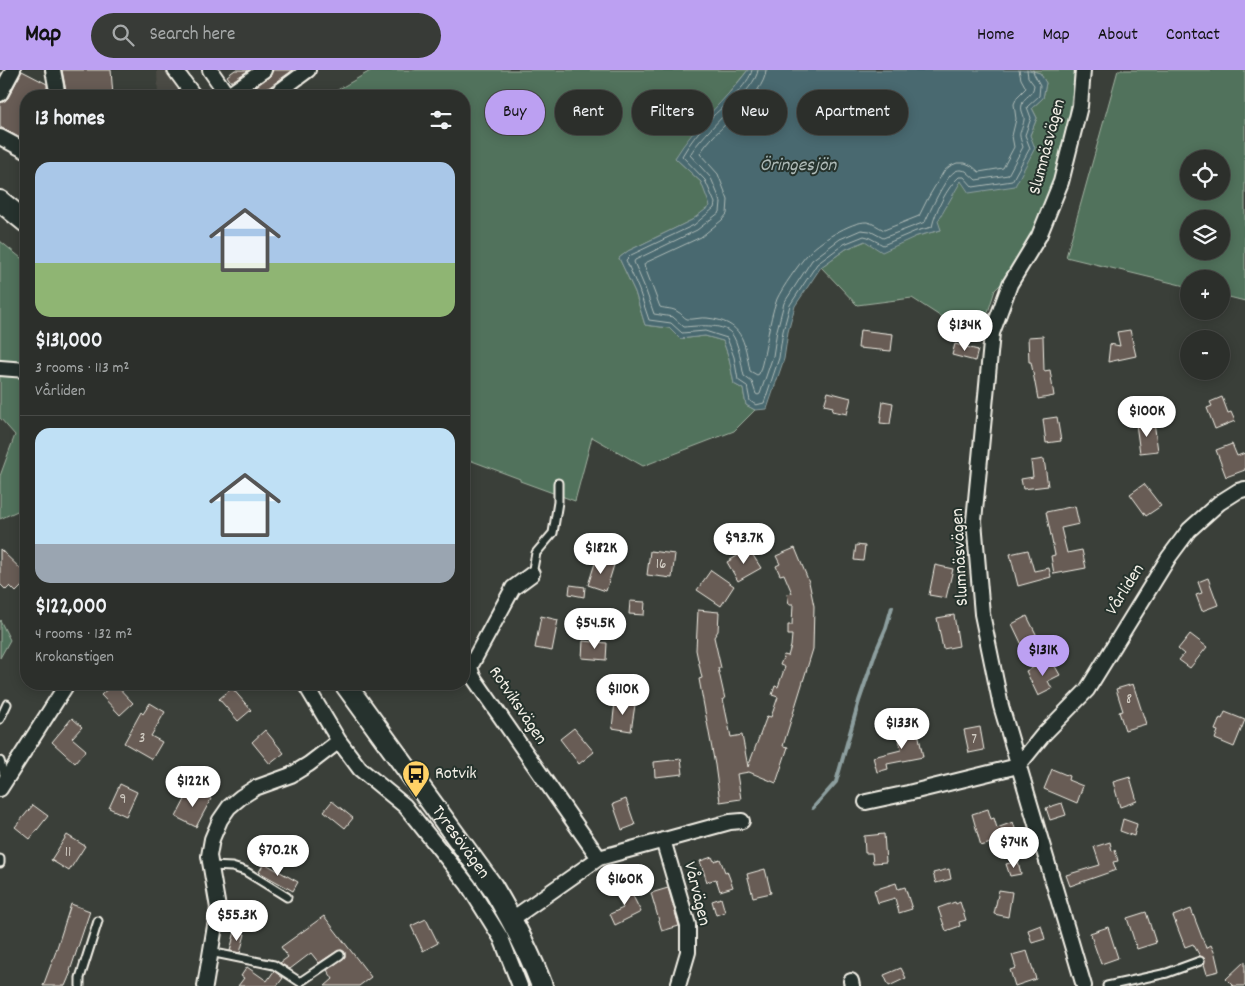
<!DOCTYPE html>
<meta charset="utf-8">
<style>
:root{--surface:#2c2f2b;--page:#383b37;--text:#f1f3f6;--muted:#a6a9a9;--line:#484a47;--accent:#bca0f2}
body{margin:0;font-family:Dekko,sans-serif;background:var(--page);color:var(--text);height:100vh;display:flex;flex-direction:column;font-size:19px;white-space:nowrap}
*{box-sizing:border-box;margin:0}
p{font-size:16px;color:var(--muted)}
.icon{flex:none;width:28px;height:28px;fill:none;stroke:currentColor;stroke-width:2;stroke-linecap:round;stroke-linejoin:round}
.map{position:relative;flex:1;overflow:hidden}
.sheet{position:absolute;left:20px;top:20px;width:450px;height:600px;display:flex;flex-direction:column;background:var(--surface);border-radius:20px;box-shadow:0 2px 12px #0003,0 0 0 1px var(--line)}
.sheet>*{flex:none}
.guide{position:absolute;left:485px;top:20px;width:475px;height:45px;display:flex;gap:10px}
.controls{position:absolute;left:1180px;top:80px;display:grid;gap:10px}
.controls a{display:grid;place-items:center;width:50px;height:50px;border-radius:50%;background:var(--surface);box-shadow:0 2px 12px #0003,0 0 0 1px var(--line);font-size:25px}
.price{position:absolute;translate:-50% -42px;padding:0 11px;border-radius:18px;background:#fff;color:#222;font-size:16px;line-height:32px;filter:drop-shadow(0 1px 2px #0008)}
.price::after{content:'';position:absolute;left:50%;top:30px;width:15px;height:11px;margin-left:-8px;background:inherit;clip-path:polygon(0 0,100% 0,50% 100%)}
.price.on{background:var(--accent);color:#111}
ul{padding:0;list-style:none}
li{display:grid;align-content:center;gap:10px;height:265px;padding:0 15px}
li+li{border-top:1px solid var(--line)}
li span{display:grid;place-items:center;height:155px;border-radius:15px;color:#555}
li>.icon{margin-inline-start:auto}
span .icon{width:90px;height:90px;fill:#fffc;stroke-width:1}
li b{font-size:21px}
h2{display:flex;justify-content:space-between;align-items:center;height:60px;padding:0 15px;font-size:21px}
.chip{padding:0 18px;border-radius:22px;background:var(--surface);box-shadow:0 2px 12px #0003,0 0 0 1px var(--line);font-size:18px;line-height:45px}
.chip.on{background:var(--accent);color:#111}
header{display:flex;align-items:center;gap:30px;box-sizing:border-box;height:70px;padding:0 25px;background:var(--accent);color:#111}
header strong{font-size:24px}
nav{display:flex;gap:28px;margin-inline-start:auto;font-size:18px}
.search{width:350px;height:45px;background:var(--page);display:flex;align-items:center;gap:12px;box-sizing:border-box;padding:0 18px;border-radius:28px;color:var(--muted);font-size:19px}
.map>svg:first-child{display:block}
.built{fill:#4b4b44}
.green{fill:#51725b;stroke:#a2b2a2;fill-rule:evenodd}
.water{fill:#48696f;stroke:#8d9f9f}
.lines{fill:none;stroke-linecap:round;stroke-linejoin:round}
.shore{stroke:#afbbb8;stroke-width:1}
.stream{stroke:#8d9f9f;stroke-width:4}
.building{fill:#685c54;stroke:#f4f1e8}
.lane-casing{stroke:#f4f1e8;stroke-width:11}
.street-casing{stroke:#f4f1e8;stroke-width:18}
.secondary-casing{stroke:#f4f1e8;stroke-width:24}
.lane{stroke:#26332d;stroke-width:7}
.street{stroke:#26332d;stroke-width:14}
.secondary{stroke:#26332d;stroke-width:20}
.labels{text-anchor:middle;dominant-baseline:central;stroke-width:4;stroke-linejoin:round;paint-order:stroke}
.number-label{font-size:15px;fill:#d1ccc3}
.street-label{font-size:18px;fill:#f4f1e8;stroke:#26332d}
.poi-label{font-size:18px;fill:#f4f1e8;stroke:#26332d;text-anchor:start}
.water-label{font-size:19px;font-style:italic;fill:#afbbb8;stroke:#26332d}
</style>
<header>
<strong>Map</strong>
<div class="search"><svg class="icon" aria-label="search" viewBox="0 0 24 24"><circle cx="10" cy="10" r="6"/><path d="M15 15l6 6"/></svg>Search here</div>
<nav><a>Home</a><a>Map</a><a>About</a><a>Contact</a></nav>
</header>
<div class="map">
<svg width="1245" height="916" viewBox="0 0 1245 916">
<rect width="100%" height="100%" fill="#3a3f39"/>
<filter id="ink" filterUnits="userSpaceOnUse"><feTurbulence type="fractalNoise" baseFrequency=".02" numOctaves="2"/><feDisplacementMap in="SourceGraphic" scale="10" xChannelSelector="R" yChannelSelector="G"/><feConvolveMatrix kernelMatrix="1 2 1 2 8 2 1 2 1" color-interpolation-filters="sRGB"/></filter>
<g filter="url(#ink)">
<path class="built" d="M157 0H171L188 26H158Z"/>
<path class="green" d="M372 0H748L675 88 701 112 711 136 692 150 628 181 619 188 635 222 645 255 669 258 680 269 705 266 723 271 729 288 734 314 743 319 746 335 755 340 734 361 643 396 592 367 575 431 520 411V409L464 388V26H327Z
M1029 0H1075L1069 48 1054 114 1037 161 1006 209 995 220 984 255 965 256 943 248 912 228 857 235 821 197 846 179 866 171 917 166 941 160 937 151 961 110 1030 65 1037 48 1032 38 1043 28 1046 13 1040 3Z
M1118 0H1245V231L1221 225V209H1189V217L1066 187ZM1189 89H1221V121H1189ZM1189 149H1221V181H1189Z
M0 171 26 192V437L0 449V406L15 365 0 348Z
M0 550 10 570 0 588Z"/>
<path class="water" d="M748 0H1029L1040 3 1046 13 1043 28 1032 38 1037 48 1030 65 1035 78 1015 116 969 123 961 111 938 151 941 160 917 166 882 182 865 171 846 179 821 197 795 236 788 262 784 289 767 339 755 340 746 335 743 319 734 314 729 288 723 271 705 266 680 269 669 258 645 255 635 222 619 188 628 181 692 150 710 136 701 112 675 88C695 55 725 31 748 0Z"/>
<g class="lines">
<path class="shore" d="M752 0C750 14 721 38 711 48 700 60 690 72 682 86L705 110 715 133 714 138 694 155 631 185 626 190 639 220 649 250 671 253 682 263 705 261 727 268 734 287 738 310 747 316 750 331 756 335 764 333 779 288 783 261 790 235 817 194 844 174 864 166 868 167 883 175 916 161 932 157C935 142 947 117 959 107H964L973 117 1012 111 1030 78 1025 65 1031 48 1027 37 1039 26 1040 15 1034 4 1033 0
M758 0C757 19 702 62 690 85L711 108 721 132 720 142 697 160 635 190 634 192 645 218 654 244 673 247 684 257C696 256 722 253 731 263 739 272 741 294 744 306L752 312 756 324 758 325 760 324 773 286 777 260 784 233 812 190 840 169 861 160 870 161 883 168 925 152C930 141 945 108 954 102 958 99 962 100 966 101L976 110 1008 105 1023 77C1017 59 1021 66 1024 50 1025 45 1020 41 1022 35 1024 25 1033 27 1034 15L1028 7 1027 0
M766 0C765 27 713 59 700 84L718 104 728 130 727 144 722 150 701 167 645 193 644 195 660 237C666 239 673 238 678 242 681 243 684 248 687 249 693 250 701 247 707 248 743 252 744 270 750 301L757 305 759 304C767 280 768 253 777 229 782 218 799 194 807 185 817 173 851 151 867 152 873 153 878 157 884 160L919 146 928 128 944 101 950 96 957 93H965L972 96 979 102 1003 98 1014 77 1012 66 1016 49 1014 34 1017 27 1026 18 1021 9 1019 0"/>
<path class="stream" d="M813 738 836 712 859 631 876 581 886 558 892 537"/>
</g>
<path class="building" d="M62 0H111L113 26H67Z
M235 0H249L231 12 227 6Z
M273 0H293L257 26H242L269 7Z
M22 1 47 14V18L43 26H26V71L0 57V33L8 28Z
M860 260 893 264 891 281 858 278Z
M1130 260 1136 286 1108 292 1110 274 1120 276 1117 262Z
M1043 266 1044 301 1050 300 1054 326 1038 329 1031 292H1029L1028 267Z
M955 274 978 280 975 291 952 285Z
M828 322 851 328 847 344 832 341 833 337 824 335Z
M1222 327 1228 343 1231 342 1235 351 1215 359 1207 338 1212 336 1210 332Z
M883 331 893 333 890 354 880 353Z
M1057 347 1061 371 1046 373 1043 349Z
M1154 352 1158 381 1140 383 1136 354Z
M1232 374 1237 386 1245 383V400L1226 407 1216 380Z
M1044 389 1048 416 1023 419 1021 409 1033 407 1031 391Z
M1144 414 1161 436 1146 446 1130 424Z
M1075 436 1079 454 1061 458 1067 483 1082 480 1086 498 1054 504 1051 486 1055 485 1046 442Z
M856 475 865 476 863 491 854 490Z
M795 478 809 512 814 536 813 579 783 676 788 677 776 713 749 702 737 704 741 729 720 732 715 695 699 609 702 608 696 580 698 540 719 542 718 561 714 567 721 598H718L725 629H723L731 667 742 665 748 697 767 646 771 647 778 627 772 625 775 616 778 617 785 597 780 595 784 585 788 586 791 576 792 565H788V555H792L793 534H789L787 524 792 523 784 504 780 505 776 496 780 494 776 486Z
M0 479 26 504V512L16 522 10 516 6 520 0 514Z
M749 479 761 498 738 511 727 492Z
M1028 480 1034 501 1049 498 1051 507 1018 516 1010 484Z
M650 481 675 484 672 508 647 505Z
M596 490 614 495 606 521 588 515Z
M935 495 953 499 946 528 929 525Z
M711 500 734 516 721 536 697 520Z
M1208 508 1218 535 1202 541 1196 525 1202 523 1198 512Z
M570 515 585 517 584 527 569 524Z
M630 531 645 532 644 545 629 544Z
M954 545 959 576 943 579 937 548Z
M541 546 558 550 552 581 535 578Z
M1027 546 1039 570 1023 577 1012 554Z
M1190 564 1207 577 1190 598 1179 590 1184 584 1178 579Z
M583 571 607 573 606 590 582 588Z
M1052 591 1060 605 1048 611 1052 619 1038 626 1026 601 1041 594 1042 596Z
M113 614H115L133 633 120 645 101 625Z
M1133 614 1146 654 1125 660 1119 642 1123 641 1116 619Z
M232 618 251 640 238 651 219 629Z
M615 632 635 635 631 661 612 658Z
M150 633 165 642 151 666 162 672 152 689 124 673 141 642 143 644Z
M1225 642 1245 650 1234 677 1215 669 1218 661 1215 660 1220 648 1222 649Z
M72 648 82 657 72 668 86 680 75 693 52 672Z
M917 657 923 687 887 694 888 699 877 702 873 687 901 680 898 661Z
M980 657 984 680 969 683 964 660Z
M574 658 594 682 579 694 560 669Z
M265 660 284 683 270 694 252 672Z
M681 689 683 704 655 707 654 692Z
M1052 699 1069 706 1068 710 1083 716 1077 733 1044 719Z
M1130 707 1137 731 1120 737 1113 712Z
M120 714 137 722 126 746 109 738Z
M191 718 211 729 196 757 176 747Z
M626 729 635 755 622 760 613 734Z
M332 731 353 748 345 758 324 741Z
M1062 733 1066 745 1050 750 1046 738Z
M33 735 48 746 30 769 15 757Z
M988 739 991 749 994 748 997 758 1013 752 1017 765 981 776 972 744Z
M1123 749 1137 754 1134 766 1120 761Z
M884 764 886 792 873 793 872 783H865L864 766Z
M67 765 85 776 69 801 51 790Z
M1110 772 1112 781 1115 780 1118 791 1113 792 1116 800 1070 816 1066 805 1100 795 1094 777Z
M712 787 714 791 720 789 725 802 727 801 733 817 720 821 716 809 707 812 700 791Z
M1018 791 1021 804 1010 806 1006 794Z
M264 793 298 812 293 821 259 802Z
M765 799 771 823 753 827 747 804Z
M949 799 951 809 936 813 933 803Z
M896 813 898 819 905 817 912 839 899 843 895 828 878 833 874 820Z
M628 816 641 842 615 855 610 844 623 838 615 822Z
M668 818 679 856 662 861 651 823Z
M999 820 1012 822 1008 847 994 844Z
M721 828 725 842 716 845 712 831Z
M955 832 956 834 960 832 966 850 959 852 960 856 946 861 938 838Z
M71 834 90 841 70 901 71 902 65 916H43L55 884Z
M1191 839 1206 878 1211 875 1215 884 1219 901 1207 904 1204 894 1205 889 1200 886 1193 874 1185 877 1173 846Z
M1146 842 1156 873 1137 879 1127 848Z
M324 846 371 907 359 916H325L333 909 327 900 345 887V882L342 880 337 881 319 893 311 883 290 899 280 893 288 887 281 877Z
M426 849 438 873 423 881 411 856Z
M1041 855 1045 869 1032 873 1028 860Z
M1108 857 1118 888 1101 894 1090 863Z
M235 861 245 864 240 883 230 881Z
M1027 881 1036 909 1015 916 1010 900 1016 898 1012 885Z
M1245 891V916H1233L1226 909Z
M247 897 267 911 274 901 283 908 277 916H238L244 908 241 906Z
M901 898 906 908 889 916 884 905Z"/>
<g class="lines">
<g class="lane-casing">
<path id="lane" d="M532 504 536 483 553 463 558 432V413
M0 649 7 634
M0 691 5 708
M0 789V793
M211 796 232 797 245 801 287 827
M210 882 274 895 300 912 340 885
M80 916V908L98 851
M1107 916 1167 903 1200 891"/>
</g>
<g class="street-casing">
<path id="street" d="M53 0 58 26
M175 0 194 26
M210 0 228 26
M1083 0 1080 36 1061 112 1039 166 1010 214 992 263 974 451 982 544 1001 636 1084 916
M0 24 13 0
M227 26 264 0
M273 26 308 0
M0 67 26 81
M0 298 26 300
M532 504 513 518 470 597 473 607 599 788
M339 671 360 699 405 736 468 815 501 868 520 916
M0 719 67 614
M866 732 908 723 1018 696 1043 665 1087 620 1169 487 1189 460 1219 433 1238 421 1245 419
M663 770 688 855V882L678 916
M512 849 599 788 730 752 742 751
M851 911 852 916
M205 916 218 838 209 786 212 769 220 750 229 737 241 727 255 718 291 705 309 694 339 671 305 614"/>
</g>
<g class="secondary-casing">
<g id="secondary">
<path d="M0 131 26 152"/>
<path id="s1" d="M345 614 492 816C511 848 529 881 542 916"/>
</g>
</g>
<use href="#lane" class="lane"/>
<use href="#street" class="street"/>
<use href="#secondary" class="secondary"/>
</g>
</g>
<defs>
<g id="bus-pin" transform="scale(1.4375)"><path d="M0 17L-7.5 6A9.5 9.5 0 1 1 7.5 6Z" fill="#ffd166" stroke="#26332d"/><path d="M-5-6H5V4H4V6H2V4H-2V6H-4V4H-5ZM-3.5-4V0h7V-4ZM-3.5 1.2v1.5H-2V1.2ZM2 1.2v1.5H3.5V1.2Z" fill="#111"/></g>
</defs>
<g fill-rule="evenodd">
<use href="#bus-pin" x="416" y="704"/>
</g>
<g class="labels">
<g class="number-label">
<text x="661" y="495">16</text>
<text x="1129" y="630">8</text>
<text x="142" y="669">3</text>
<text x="974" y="670">7</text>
<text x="123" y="730">9</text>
<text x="68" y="783">11</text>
</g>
<g class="street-label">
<text transform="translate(1048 77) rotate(-75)">Slumnäsvägen</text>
<text transform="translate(961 487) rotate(-93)">Slumnäsvägen</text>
<text transform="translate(1126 520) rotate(-58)">Vårliden</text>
<text transform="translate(517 636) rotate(56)">Rotviksvägen</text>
<text stroke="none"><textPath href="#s1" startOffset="196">Tyresövägen</textPath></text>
<text transform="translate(696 824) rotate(76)">Vårvägen</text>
</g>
<g class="poi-label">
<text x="435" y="704">Rotvik</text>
</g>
<g class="water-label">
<text x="798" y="96">Öringesjön</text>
</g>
</g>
</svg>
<div class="controls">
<a><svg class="icon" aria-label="locate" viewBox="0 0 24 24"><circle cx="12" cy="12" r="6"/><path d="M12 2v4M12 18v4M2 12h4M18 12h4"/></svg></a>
<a><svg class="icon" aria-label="layers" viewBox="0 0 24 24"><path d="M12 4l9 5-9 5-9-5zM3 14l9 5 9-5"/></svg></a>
<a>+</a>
<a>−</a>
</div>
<b class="price" style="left:965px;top:282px">$134K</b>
<b class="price" style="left:1147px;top:368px">$100K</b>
<b class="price" style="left:744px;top:495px">$93.7K</b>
<b class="price" style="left:601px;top:505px">$182K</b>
<b class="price" style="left:595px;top:580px">$54.5K</b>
<b class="price on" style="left:1043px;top:607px">$131K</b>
<b class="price" style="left:623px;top:646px">$110K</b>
<b class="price" style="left:902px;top:680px">$133K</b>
<b class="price" style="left:193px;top:738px">$122K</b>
<b class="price" style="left:1014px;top:799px">$74K</b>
<b class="price" style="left:278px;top:807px">$70.2K</b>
<b class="price" style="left:625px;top:836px">$160K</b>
<b class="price" style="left:237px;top:872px">$55.3K</b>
<div class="guide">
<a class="chip on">Buy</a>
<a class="chip">Rent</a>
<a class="chip">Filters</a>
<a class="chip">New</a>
<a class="chip">Apartment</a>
</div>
<section class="sheet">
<h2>13 homes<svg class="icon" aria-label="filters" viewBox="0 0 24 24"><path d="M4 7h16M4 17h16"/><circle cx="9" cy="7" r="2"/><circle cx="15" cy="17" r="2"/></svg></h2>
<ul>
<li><span style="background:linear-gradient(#a9c7e8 65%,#8fb573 0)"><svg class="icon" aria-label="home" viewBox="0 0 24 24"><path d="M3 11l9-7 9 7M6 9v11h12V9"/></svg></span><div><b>$131,000</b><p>3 rooms · 113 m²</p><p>Vårliden</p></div></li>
<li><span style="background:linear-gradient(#bfe0f5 75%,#9aa5b1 0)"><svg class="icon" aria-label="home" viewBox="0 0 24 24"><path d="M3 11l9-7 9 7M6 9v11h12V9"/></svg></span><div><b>$122,000</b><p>4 rooms · 132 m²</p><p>Krokanstigen</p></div></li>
</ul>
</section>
</div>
